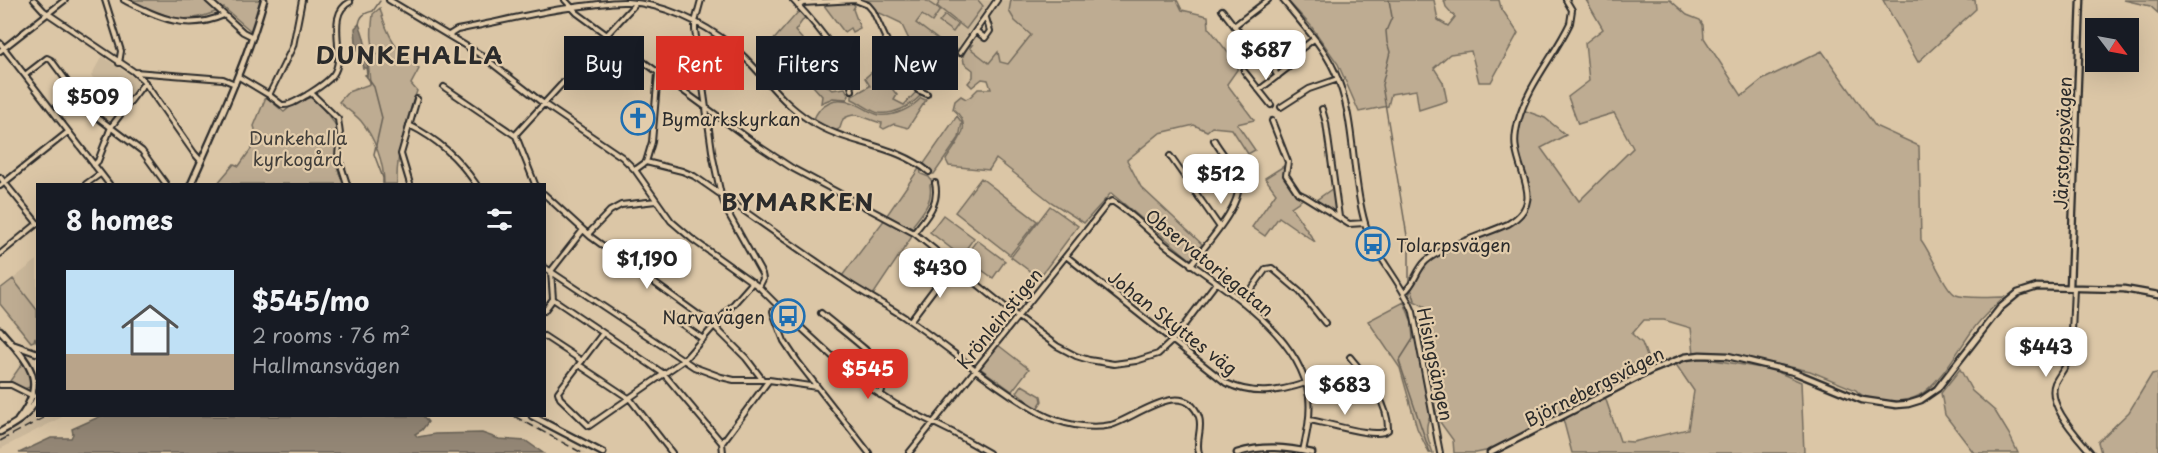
<!DOCTYPE html>
<meta charset="utf-8">
<style>
:root{--surface:#171b24;--page:#242831;--text:#f1f3f6;--muted:#9ea1a6;--accent:#d93025}
body{margin:0;font-family:"Playpen Sans",sans-serif;background:var(--page);color:var(--text);height:100vh;display:flex;flex-direction:column;font-size:22px;white-space:nowrap}
*{box-sizing:border-box;margin:0}
p{font-size:20px;color:var(--muted)}
.icon{flex:none;width:33px;height:33px;fill:none;stroke:currentColor;stroke-width:2;stroke-linecap:round;stroke-linejoin:round}
.map{position:relative;flex:1;overflow:hidden}
.drawer{position:absolute;left:36px;top:183px;width:510px;height:234px;display:flex;flex-direction:column;background:var(--surface);border-radius:0px;box-shadow:0 6px 24px #0002}
.drawer>*{flex:none}
.banner{position:absolute;left:564px;top:36px;width:570px;height:54px;display:flex;gap:12px}
.needle{width:39px;rotate:122deg}
.fabs{position:absolute;left:2085px;top:18px;display:grid;gap:12px}
.fabs a{display:grid;place-items:center;width:54px;height:54px;border-radius:0px;background:var(--surface);box-shadow:0 6px 24px #0002;font-size:30px}
.price{position:absolute;translate:-50% -51px;padding:0 14px;border-radius:12px;background:#fff;color:#222;font-size:20px;line-height:39px;filter:drop-shadow(0 2px 3px #0008)}
.price::after{content:'';position:absolute;left:50%;top:36px;width:18px;height:14px;margin-left:-9px;background:inherit;clip-path:polygon(0 0,100% 0,50% 100%)}
.price.selected{background:var(--accent);color:#fff}
ul{padding:0;list-style:none}
li{display:flex;align-items:center;gap:18px;height:150px;padding:0 30px}
li span{display:grid;place-items:center;flex:none;width:168px;height:120px;border-radius:0px;color:#555}
li>.icon{margin-inline-start:auto}
span .icon{width:72px;height:72px;fill:#fffc;stroke-width:1}
li b{font-size:26px}
h2{display:flex;justify-content:space-between;align-items:center;height:72px;padding:0 30px;font-size:26px}
.chip{padding:0 21px;border-radius:0px;background:var(--surface);box-shadow:0 6px 24px #0002;font-size:21px;line-height:54px}
.chip.selected{background:var(--accent);color:#fff}
.map>svg:first-child{display:block}
.built{fill:#cbb89b}
.green{fill:#beac92;stroke:#746c5e;stroke-width:1.5}
.water{fill:#938674;stroke:#696257;stroke-width:1.5}
.lines{fill:none;stroke-linecap:round;stroke-linejoin:round}
.stream{stroke:#696257;stroke-width:1.5}
.minor-casing{stroke:#2b2b2b;stroke-width:8}
.tertiary-casing{stroke:#2b2b2b;stroke-width:9}
.minor{stroke:#e2ccab;stroke-width:4}
.tertiary{stroke:#e2ccab;stroke-width:4.5}
.rail{stroke:#2b2b2b;stroke-width:1.5;stroke-dasharray:9 4.5;stroke-linecap:butt}
.labels{text-anchor:middle;dominant-baseline:central;stroke-width:4.5;stroke-linejoin:round;paint-order:stroke}
.poi-label{font-size:18px;fill:#2b2b2b;stroke:#e2ccab;text-anchor:start}
.park-label{font-size:18px;fill:#413e3a;stroke:#e2ccab}
.street-label{font-size:18px;fill:#2b2b2b;stroke:#e2ccab}
.district-label{font-size:24px;font-weight:bold;letter-spacing:1.5px;fill:#2b2b2b;stroke:#e2ccab}
</style>
<div class="map">
<svg width="2158" height="453" viewBox="0 0 2158 453">
<rect width="100%" height="100%" fill="#dbc6a6"/>
<filter id="ink" filterUnits="userSpaceOnUse"><feTurbulence type="fractalNoise" baseFrequency=".0167" numOctaves="2"/><feDisplacementMap in="SourceGraphic" scale="12" xChannelSelector="R" yChannelSelector="G"/><feConvolveMatrix kernelMatrix="1 2 1 2 8 2 1 2 1" color-interpolation-filters="sRGB"/></filter>
<g filter="url(#ink)">
<path class="built" d="M923 0H992L960 44 957 49 954 47 952 50 916 23 922 15Z
M1000 0H1011L1009 11 1015 21 1031 35 1008 65 1000 62 989 63 968 46 974 42 973 38 976 34 984 40 992 29 989 16Z
M102 56 137 80 138 85 122 105 91 76Z
M37 260V310L13 279Z
M37 411 38 416H64L0 449V435Z
M511 416H517L586 453H581Z"/>
<path class="green" d="M129 0H261L252 32 224 8C184 28 167 17 129 0Z
M865 0H925L940 10 932 22 922 15 916 23 952 50 954 47 957 49 941 64 934 79 914 50 901 23 880 13 878 14 873 6Z
M941 0H978L983 6 966 29 937 6Z
M1011 0H1177L1182 10 1208 16 1209 28 1239 67 1227 84 1254 120 1237 124 1255 150 1248 154 1232 129 1212 127 1207 131 1194 125 1160 133 1127 160 1141 187 1202 244 1191 260 1111 193 1084 223 1051 202 996 159 989 170 949 166 946 160C957 142 975 126 953 109L955 101 961 96 966 99 970 97 978 89H991L988 80 982 79 972 87 968 83 973 77V70L964 63 963 56 968 46 972 45 970 48 989 63 998 52 1000 62 1008 64 1031 35 1015 21 1009 11Z
M1287 0H1434L1438 20 1448 26 1455 17 1446 7 1444 0H1499L1501 8 1518 33 1491 82H1479L1471 51 1450 54 1434 68 1443 82 1447 101 1419 110 1416 90 1391 94 1388 106 1359 112 1338 64 1311 26Z
M1586 0H1670L1687 15 1700 20 1703 25 1704 38 1742 96 1762 80 1822 51 1875 126 1919 146 1921 240C1930 251 1946 291 1956 295 1966 299 1992 297 2004 297 1992 308 1981 318 1972 331 1959 349 1938 386 1918 396 1907 402 1888 402 1877 400 1869 398 1860 396 1856 390L1810 371 1721 353H1694L1691 328 1664 320H1644L1632 334 1642 343 1651 367 1495 449 1476 453H1454L1453 440 1437 418 1419 328C1426 321 1428 316 1426 307L1412 300 1409 295C1410 292 1421 269 1423 267 1446 240 1506 240 1526 208 1539 187 1518 167 1517 146 1515 134 1519 122 1523 110L1545 118 1566 135 1541 148 1579 201 1633 148 1614 113 1578 124 1568 97 1589 81 1585 43 1603 29Z
M1883 0H1975L1976 9 1918 62Z
M2124 0H2158V13L2150 6Z
M853 3 855 6 853 9 860 28 852 32 850 28 844 32 823 4Z
M380 8C387 37 397 50 419 69L411 84 417 91C406 121 396 153 397 184H384C384 163 375 138 361 121 355 114 346 109 339 102L348 92 370 84 368 59 377 54C369 43 372 26 373 14Z
M799 11 805 17 795 31 803 40 798 46 805 51 828 87 832 90 845 88 849 96 847 99 833 98 821 103 822 96 788 58 782 62 770 44Z
M945 15 958 25 953 32 939 22Z
M874 70 876 75 880 73 897 95 894 100 904 105 916 92 920 96C911 106 893 115 879 113 870 111 861 103 852 99V96L870 86 865 78Z
M266 97 284 112C293 105 304 93 315 99L335 124 337 132 335 162 343 184H217L234 164 239 166 258 139 254 126Z
M921 98 926 100 908 128 894 124 884 129 881 127 882 123C867 121 859 109 843 119L840 128 834 132 813 121C820 103 835 95 854 103 862 106 870 113 879 115 894 117 912 108 921 98Z
M957 116 962 123 959 138 934 174H931L930 170 923 165Z
M1290 162 1288 175 1297 189 1316 200 1336 186 1341 221 1303 199 1291 207 1315 242 1279 217 1265 236 1252 227 1276 193 1265 178Z
M920 167 921 174 929 177 933 183 930 185C933 202 923 212 913 225L916 228 912 229 887 215Z
M981 178 1037 221 1010 255 955 212Z
M1050 206 1078 226 1039 278 1011 257Z
M943 215 974 238 961 256 930 232Z
M885 219 913 235 873 295 842 276Z
M977 240 1005 261 993 278 964 257Z
M13 279 37 310V340L36 341 35 337 34 341 31 342 0 304V289Z
M1404 302 1416 333 1430 417C1423 428 1429 442 1433 453H1429L1417 428 1400 368 1368 321Z
M998 345 1029 369 1012 391 980 368Z
M1702 358 1773 370 1801 382 1804 453H1572L1563 419 1605 397 1620 441 1633 442 1688 429 1694 391 1675 363Z
M24 361 32 383 30 387 24 389 10 381Z
M1960 369 1972 391 1995 411 2009 434 2018 453H1974L1945 415 1941 393Z
M2158 373V453H2101L2098 442 2129 412 2152 374Z
M1022 385 1041 396 1042 401 1037 409 1017 392Z"/>
<path class="water" d="M359 24C366 39 369 61 367 77L365 75 367 74 366 68H363L356 42 355 28Z
M101 416H423L428 422 422 430 415 434 418 437 435 434 482 433 499 439 526 441 543 453H19L51 438H71L73 434 72 429Z"/>
<g class="lines">
<path class="stream" d="M1389 0 1392 17 1386 31 1387 42 1390 52 1382 85 1409 248V284
M359 25C360 16 364 13 373 11L380 1
M367 77 374 87 382 118 374 154 383 178V184
M1412 291 1415 300
M1411 313 1413 339 1399 361 1430 453"/>
<g class="minor-casing">
<path id="minor" d="M34 0 44 11 133 71 143 80 194 153 201 161
M105 0 121 51 119 63
M124 0C158 17 186 32 224 15
M208 0 243 32 253 37
M389 0 481 55 544 104 622 157 635 170 671 221 692 239 759 287 782 310 858 380 895 404 952 432 989 453
M565 0 577 13 760 147 792 168 914 233 1018 317 1057 346 1076 356 1089 360 1114 364 1136 361 1158 354 1172 341 1216 283
M701 0 695 22V30L713 158 721 195 728 213 762 274 763 279 759 287
M793 0C814 22 847 59 852 90
M1283 0C1300 22 1322 44 1334 70 1357 119 1350 173 1365 223 1374 256 1401 280 1413 312L1440 453
M798 6 803 3 855 0 868 5 873 11 891 50 903 70 918 90 927 94
M1222 10 1249 45
M1234 26 1268 0
M976 31 985 38 990 31 986 18
M449 35 457 30C499 22 540 11 582 6 597 5 611 1 627 2 664 4 702 22 731 45 760 68 776 99 809 120 846 145 894 143 929 172
M0 43 109 184
M0 51 65 0
M960 53 997 0
M1244 71 1271 105
M135 72 223 79 235 84
M25 75 47 58 51 60 80 99 97 117 142 151 166 184
M1278 76 1275 72 1276 68 1314 39
M239 77 269 95 282 105C291 106 299 99 307 95 315 90 327 83 333 75 348 55 324 15 350 2
M444 87 516 136
M1259 90 1289 67 1286 61
M311 93 338 119 340 134 338 156 347 184
M269 95 293 46 302 0
M1281 107 1309 89 1338 79
M1322 109 1326 123 1339 217
M1272 121 1288 162 1286 175 1298 193 1304 196 1349 224 1365 223
M409 125C438 139 458 158 476 184
M1170 156 1219 226
M646 162 652 142 658 73
M94 165 98 161 111 127 145 82
M635 170 646 162 682 171 694 176C745 211 796 248 848 283 868 296 890 307 910 321 953 351 994 387 1040 413 1060 424 1089 430 1111 425 1134 419 1184 376 1199 417 1203 429 1195 441 1199 453
M0 177 38 224
M86 184 100 174
M410 184 401 154 417 99
M535 184 516 136 517 133 636 3
M0 186 68 132
M544 194 591 237 714 326 746 358 762 379
M914 233C926 217 940 204 935 183
M588 234 610 211 621 205 656 201
M0 254 38 223
M1066 256 1226 383C1254 396 1278 392 1306 383
M1191 265C1205 245 1244 205 1238 181 1235 166 1221 153 1214 140
M544 267 694 367 721 377 734 380H769L817 387
M2074 288 2071 354C2068 365 2060 373 2055 383 2046 405 2078 437 2091 453
M1404 292C1415 284 1416 270 1426 261 1440 248 1488 233 1508 224 1544 203 1520 178 1516 149 1514 140 1516 130 1518 122 1528 84 1554 57 1570 23L1572 10 1566 0
M553 299 664 374 722 443 723 453
M1242 302 1266 269 1272 268 1300 292 1325 323
M778 306 773 311 774 315 784 341 798 362 869 453
M544 311 553 299 551 271 583 230
M821 313C833 324 876 355 882 367 887 377 884 386 880 395
M670 316 703 339
M910 321 952 265
M603 333 558 392 560 398 589 426 684 360 753 282
M544 336 582 361
M579 365 630 399 672 453
M0 385H11L33 396
M1309 420C1326 422 1376 440 1388 430 1389 402 1366 377 1350 357
M722 443 769 380
M909 453 1089 227 1108 203 1112 201C1135 215 1154 238 1176 253 1223 288 1300 333 1309 397 1311 415 1307 433 1303 451"/>
</g>
<g class="tertiary-casing">
<path id="tertiary" d="M191 184C218 123 246 64 264 0
M2070 287 2081 0
M0 330C27 362 50 379 18 420
M14 345 37 353
M532 416 603 453
M0 432C18 422 31 415 38 395
M1237 453C1263 445 1286 447 1312 453
M1490 453 1652 370 1685 357 1700 355 1728 356 1794 372 1862 400 1896 405 1908 404 1921 400 1937 389 2000 308 2018 293 2037 287 2124 289 2158 295"/>
</g>
<use href="#minor" class="minor"/>
<use href="#tertiary" class="tertiary"/>
<path class="rail" d="M514 416 582 453
M0 441 47 416"/>
</g>
</g>
<defs>
<g id="church-ring" transform="scale(1.725)"><circle r="9.5" fill="#e2ccab" stroke="#1f6fb2" stroke-width="1.5"/><path d="M-1.2-6h2.4v3.5h3.3v2.4h-3.3V6h-2.4V-.1h-3.3v-2.4h3.3Z" fill="#1f6fb2"/></g>
<g id="bus-ring" transform="scale(1.725)"><circle r="9.5" fill="#e2ccab" stroke="#1f6fb2" stroke-width="1.5"/><path d="M-5-6H5V4H4V6H2V4H-2V6H-4V4H-5ZM-3.5-4V0h7V-4ZM-3.5 1.2v1.5H-2V1.2ZM2 1.2v1.5H3.5V1.2Z" fill="#1f6fb2"/></g>
</defs>
<g fill-rule="evenodd">
<use href="#church-ring" x="638" y="118"/>
<use href="#bus-ring" x="1373" y="244"/>
<use href="#bus-ring" x="788" y="316"/>
</g>
<g class="labels">
<g class="poi-label">
<text x="661" y="118">Bymarkskyrkan</text>
<text x="1396" y="244">Tolarpsvägen</text>
<text x="765" y="316" text-anchor="end">Narvavägen</text>
</g>
<g class="park-label">
<text x="298" y="137">Dunkehalla<tspan x="298" dy="21">kyrkogård</tspan></text>
</g>
<g class="street-label">
<text transform="translate(2062 143) rotate(-88)">Järstorpsvägen</text>
<text transform="translate(1210 262) rotate(39)">Observatoriegatan</text>
<text transform="translate(999 318) rotate(-51)">Krönleinstigen</text>
<text transform="translate(1173 322) rotate(38)">Johan Skyttes väg</text>
<text transform="translate(1436 364) rotate(78)">Hisingsängen</text>
<text transform="translate(1594 386) rotate(-27)">Björnebergsvägen</text>
</g>
<g class="district-label">
<text x="410" y="54">DUNKEHALLA</text>
<text x="798" y="201">BYMARKEN</text>
</g>
</g>
</svg>
<div class="fabs">
<a><svg class="needle" viewBox="-14 -14 28 28"><path d="M0-13l5 13h-10z" fill="#e53935"/><path d="M0 13l5-13h-10z" fill="#9ea1a6"/></svg></a>
</div>
<b class="price" style="left:1266px;top:81px">$687</b>
<b class="price" style="left:93px;top:128px">$509</b>
<b class="price" style="left:1221px;top:205px">$512</b>
<b class="price" style="left:647px;top:290px">$1,190</b>
<b class="price" style="left:940px;top:299px">$430</b>
<b class="price" style="left:2046px;top:378px">$443</b>
<b class="price selected" style="left:868px;top:400px">$545</b>
<b class="price" style="left:1345px;top:416px">$683</b>
<div class="banner">
<a class="chip">Buy</a>
<a class="chip selected">Rent</a>
<a class="chip">Filters</a>
<a class="chip">New</a>
</div>
<section class="drawer">
<h2>8 homes<svg class="icon" aria-label="filters" viewBox="0 0 24 24"><path d="M4 7h16M4 17h16"/><circle cx="9" cy="7" r="2"/><circle cx="15" cy="17" r="2"/></svg></h2>
<ul>
<li><span style="background:linear-gradient(#bfe0f5 70%,#b9a48a 0)"><svg class="icon" aria-label="home" viewBox="0 0 24 24"><path d="M3 11l9-7 9 7M6 9v11h12V9"/></svg></span><div><b>$545/mo</b><p>2 rooms · 76 m²</p><p>Hallmansvägen</p></div></li>
</ul>
</section>
</div>
